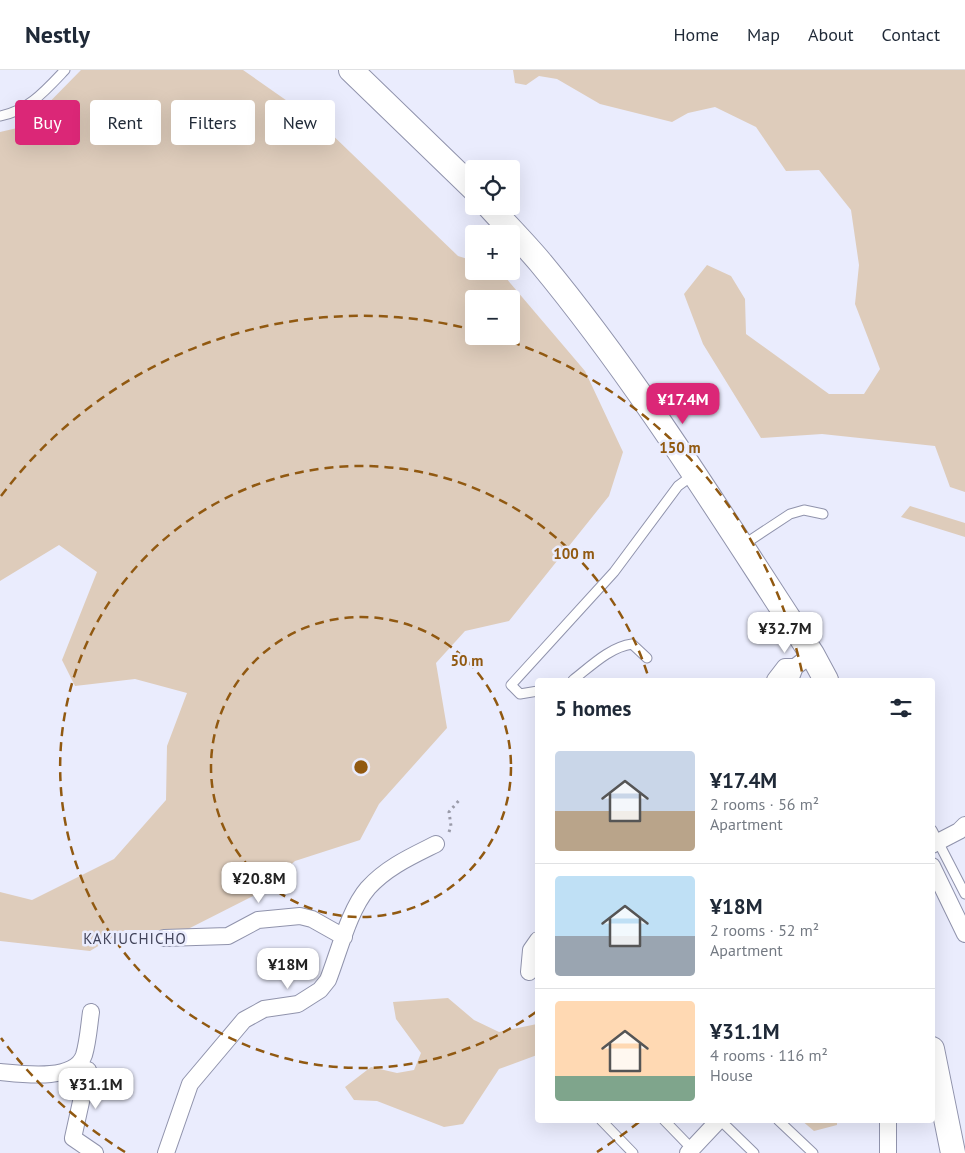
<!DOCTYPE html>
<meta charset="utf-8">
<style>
:root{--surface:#fff;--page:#f2f2f3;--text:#1f2937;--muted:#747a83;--line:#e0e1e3;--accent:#db2777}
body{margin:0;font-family:"PT Sans",sans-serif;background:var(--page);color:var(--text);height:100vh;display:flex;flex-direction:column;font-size:19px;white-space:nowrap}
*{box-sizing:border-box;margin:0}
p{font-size:16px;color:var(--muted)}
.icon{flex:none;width:28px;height:28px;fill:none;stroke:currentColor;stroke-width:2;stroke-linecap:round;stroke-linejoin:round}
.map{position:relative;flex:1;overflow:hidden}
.side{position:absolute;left:535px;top:608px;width:400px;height:445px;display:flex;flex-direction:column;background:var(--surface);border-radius:5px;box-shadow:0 5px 20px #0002}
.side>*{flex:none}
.top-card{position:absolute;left:15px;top:30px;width:445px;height:45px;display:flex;gap:10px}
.fabs{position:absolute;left:465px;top:90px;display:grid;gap:10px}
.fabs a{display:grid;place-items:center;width:55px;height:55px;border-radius:5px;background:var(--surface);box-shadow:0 5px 20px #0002;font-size:25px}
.price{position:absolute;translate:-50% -42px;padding:0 11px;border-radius:10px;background:#fff;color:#222;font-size:16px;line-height:32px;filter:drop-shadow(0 1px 2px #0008)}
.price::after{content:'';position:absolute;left:50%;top:30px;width:15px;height:11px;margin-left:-8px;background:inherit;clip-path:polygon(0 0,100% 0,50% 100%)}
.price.current{background:var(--accent);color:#fff}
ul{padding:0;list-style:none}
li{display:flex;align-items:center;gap:15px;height:125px;padding:0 20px}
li+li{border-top:1px solid var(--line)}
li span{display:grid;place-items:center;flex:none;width:140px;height:100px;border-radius:5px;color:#555}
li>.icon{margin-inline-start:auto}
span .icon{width:60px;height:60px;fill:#fffc;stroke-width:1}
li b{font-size:21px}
h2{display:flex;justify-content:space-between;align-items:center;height:60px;padding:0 20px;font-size:21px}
.tag{padding:0 18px;border-radius:5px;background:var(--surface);box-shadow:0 5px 20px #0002;font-size:18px;line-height:45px}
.tag.current{background:var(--accent);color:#fff}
header{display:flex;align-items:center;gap:30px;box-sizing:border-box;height:70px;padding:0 25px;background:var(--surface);border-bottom:1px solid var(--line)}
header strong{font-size:24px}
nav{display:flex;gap:28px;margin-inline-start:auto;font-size:18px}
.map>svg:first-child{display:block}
.green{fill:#deccbb;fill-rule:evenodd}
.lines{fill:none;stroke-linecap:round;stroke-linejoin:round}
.lane-casing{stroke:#9093ac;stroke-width:11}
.street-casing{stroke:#9093ac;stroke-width:18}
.secondary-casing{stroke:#9093ac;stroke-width:26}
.path{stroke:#9a9ba9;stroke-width:3;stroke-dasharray:2.5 4;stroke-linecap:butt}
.lane{stroke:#fff;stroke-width:9}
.street{stroke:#fff;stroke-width:16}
.secondary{stroke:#fff;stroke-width:24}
.ring{fill:none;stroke:#915911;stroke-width:2.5;stroke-dasharray:9 6}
.labels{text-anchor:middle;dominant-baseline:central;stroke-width:5;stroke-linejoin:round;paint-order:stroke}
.neighbourhood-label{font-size:15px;letter-spacing:1px;fill:#42445a;stroke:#eaecfd}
.centre{fill:#915911;stroke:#eaecfd;stroke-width:2.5}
.ring-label{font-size:15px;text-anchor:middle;font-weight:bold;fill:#915911;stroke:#eaecfd;stroke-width:5;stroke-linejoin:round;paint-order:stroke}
</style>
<header>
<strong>Nestly</strong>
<nav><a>Home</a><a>Map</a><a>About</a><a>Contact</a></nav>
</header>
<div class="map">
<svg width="965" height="1083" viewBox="0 0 965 1083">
<rect width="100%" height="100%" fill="#eaecfd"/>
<path class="green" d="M81 0H243L323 56 458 186 474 191V201H500L585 301 623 382 609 426 509 551 465 561 436 593 447 658 379 734 360 770 295 791 257 824 186 860H125L90 881 0 871V822L32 830 114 789 166 730 167 676 187 623 135 609 75 616 62 590 97 502 59 475 0 511V62L26 56ZM474 229H511V266H474Z
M513 0H965V422L950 417 935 376 822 364 761 368 703 274 684 224 707 195 731 206 745 229 746 264 829 324H864L880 299 855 234 859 195 851 140 819 100 786 101 756 57 715 37 688 43 672 52 600 34 557 9 539 6 526 15 515 13Z
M910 436 965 453V467L901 447Z
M448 928 474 950 499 962 537 954V985L499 999 463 1054 444 1057 377 1031 354 1030 345 1017 371 997 397 1003 414 1000 421 983 396 949 393 932Z
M801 1050H837V1055L814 1061Z"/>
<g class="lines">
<g class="lane-casing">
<path id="lane" d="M0 46C28 41 46 20 65 0
M743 475 790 444 804 440 823 444
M573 610C591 596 610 577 632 574L647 588
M538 621 520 624 511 615 614 502 678 416 693 405
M932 760 965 824
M601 1050 633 1083
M664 1050 694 1081
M720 1050 754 1083
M778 1050 813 1083"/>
</g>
<g class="street-casing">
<path id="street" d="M775 610 785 597H795
M790 610 795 597 812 584
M932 775 959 761 965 755
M932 796 965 864
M164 868 228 866 258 850 300 846 312 849 344 867
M529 902 531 880 538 870
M88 1000 73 1068 95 1083
M0 1002C21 1004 75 1012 84 985 88 972 89 956 91 942
M166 1083 190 1014 244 950 264 939 298 934 320 920 328 910C339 882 349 840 368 818 387 797 412 786 436 774
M688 1083 719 1050
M888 1083V1050"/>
</g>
<g class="secondary-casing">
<path id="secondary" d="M351 0 474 119
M489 136C506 155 524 173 540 192 641 314 725 452 812 584L826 610
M932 979 953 1083"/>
</g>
<path class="path" d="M449 762 451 756 449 742 461 728"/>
<use href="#lane" class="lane"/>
<use href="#street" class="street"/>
<use href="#secondary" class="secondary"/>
</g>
<g class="ring">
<circle cx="361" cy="697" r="150"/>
<path d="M536 942A301 301 0 1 1 649 609"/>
<path d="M639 1052A451 451 0 0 1 597 1082M125 1082A451 451 0 0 1 1 968M1 426A451 451 0 0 1 470 259M497 267A451 451 0 0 1 803 607"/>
</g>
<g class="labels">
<g class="neighbourhood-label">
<text x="135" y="868">KAKIUCHICHO</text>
</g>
</g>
<circle cx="361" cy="697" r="8" class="centre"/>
<g class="ring-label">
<text x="680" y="383">150 m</text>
<text x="574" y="489">100 m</text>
<text x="467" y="596">50 m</text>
</g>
</svg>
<div class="fabs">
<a><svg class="icon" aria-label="locate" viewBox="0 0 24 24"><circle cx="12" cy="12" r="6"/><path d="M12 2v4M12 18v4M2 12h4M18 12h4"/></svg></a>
<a>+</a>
<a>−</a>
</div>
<b class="price current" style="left:683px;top:355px">¥17.4M</b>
<b class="price" style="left:785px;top:584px">¥32.7M</b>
<b class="price" style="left:259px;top:834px">¥20.8M</b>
<b class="price" style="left:288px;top:920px">¥18M</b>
<b class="price" style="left:96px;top:1040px">¥31.1M</b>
<div class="top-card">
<a class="tag current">Buy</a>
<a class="tag">Rent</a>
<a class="tag">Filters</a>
<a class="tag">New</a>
</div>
<section class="side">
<h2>5 homes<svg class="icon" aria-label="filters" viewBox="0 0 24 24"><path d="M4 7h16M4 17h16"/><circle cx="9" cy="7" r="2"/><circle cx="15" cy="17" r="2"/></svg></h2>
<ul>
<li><span style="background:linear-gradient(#c9d6e8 60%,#b9a48a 0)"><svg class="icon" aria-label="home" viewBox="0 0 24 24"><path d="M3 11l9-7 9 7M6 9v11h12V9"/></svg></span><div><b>¥17.4M</b><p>2 rooms · 56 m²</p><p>Apartment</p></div></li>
<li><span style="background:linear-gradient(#bfe0f5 60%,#9aa5b1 0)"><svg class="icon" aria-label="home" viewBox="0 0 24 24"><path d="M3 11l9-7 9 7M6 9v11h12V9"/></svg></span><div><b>¥18M</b><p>2 rooms · 52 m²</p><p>Apartment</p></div></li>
<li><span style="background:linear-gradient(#ffd9b3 75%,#7fa58c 0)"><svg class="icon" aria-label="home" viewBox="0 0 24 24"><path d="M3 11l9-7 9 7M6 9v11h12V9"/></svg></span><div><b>¥31.1M</b><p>4 rooms · 116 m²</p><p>House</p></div></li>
</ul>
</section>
</div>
